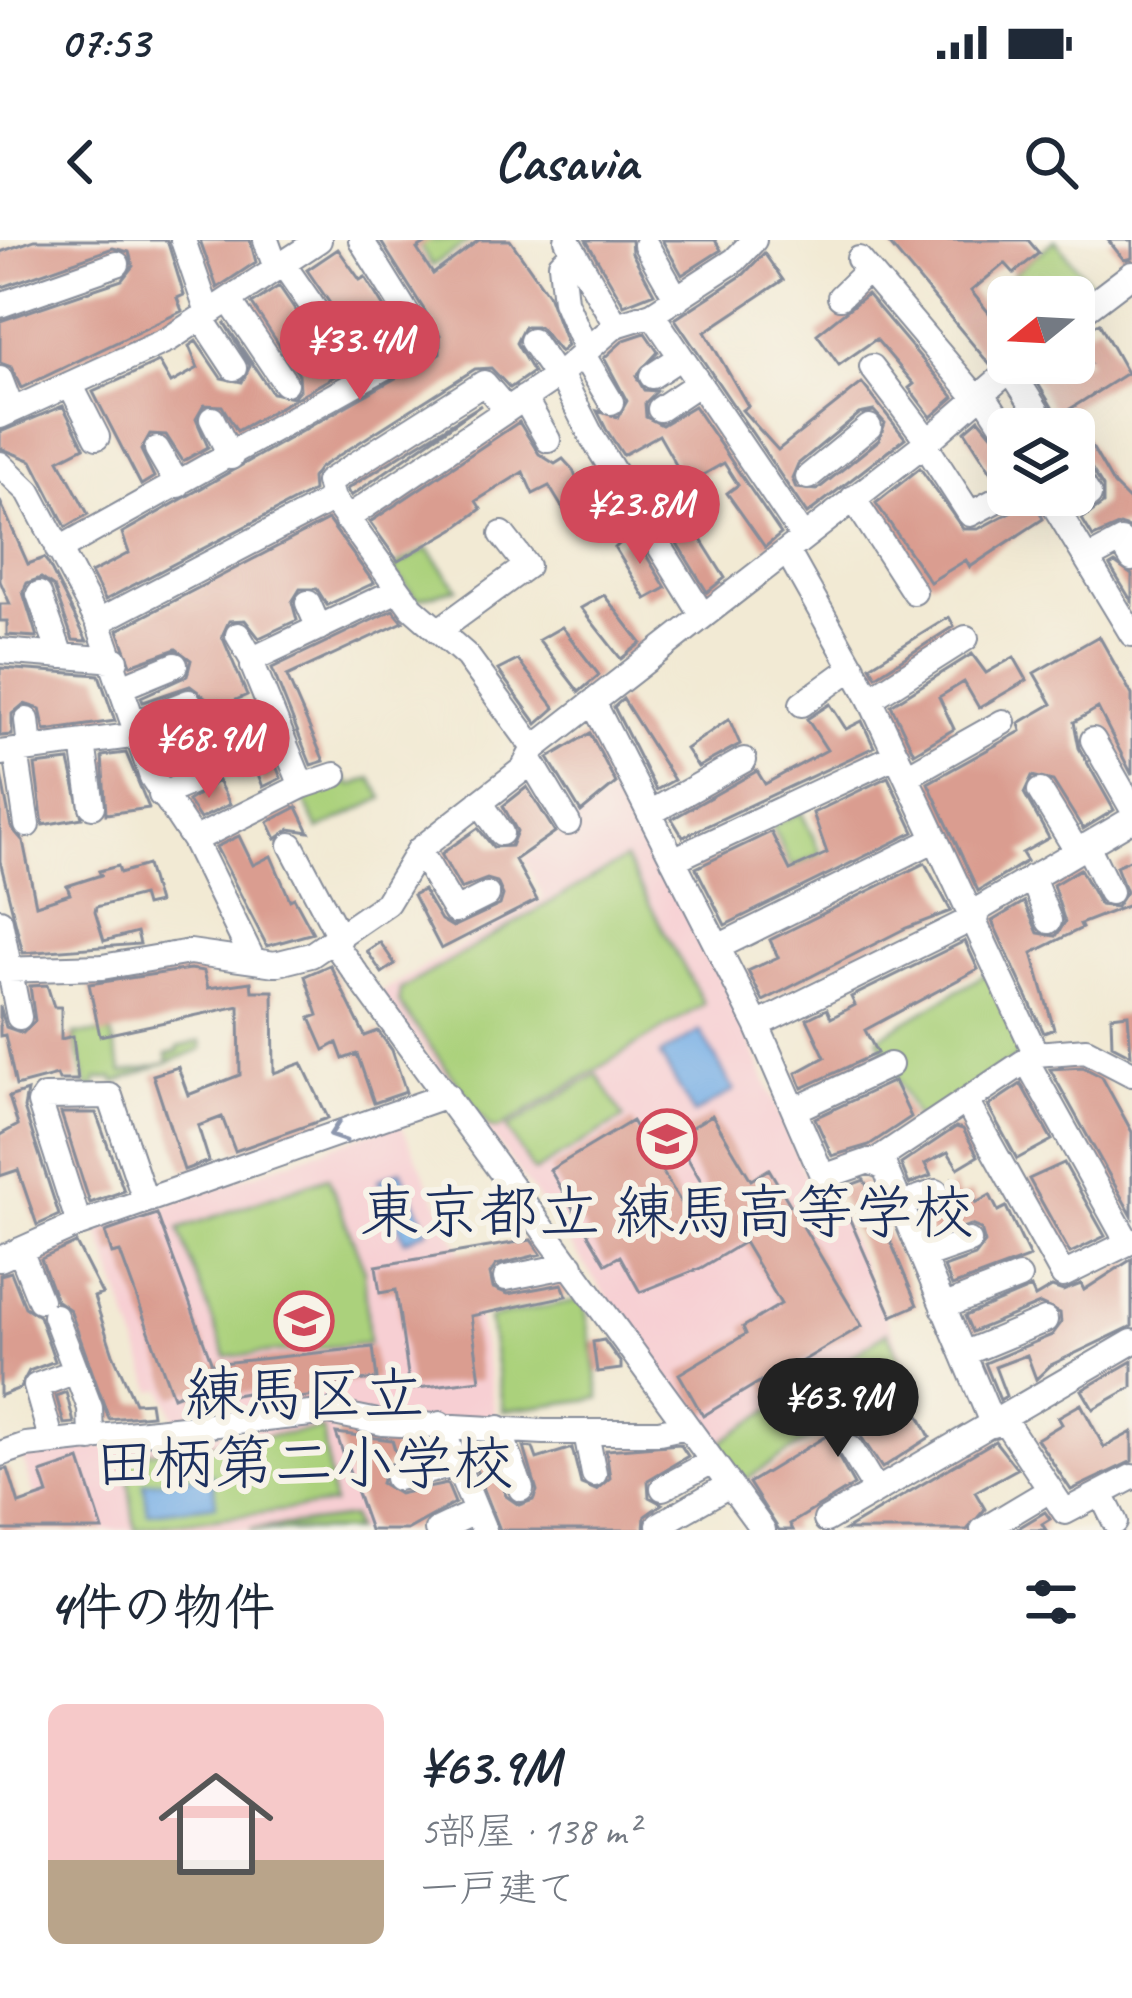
<!DOCTYPE html>
<html lang="ja">
<meta charset="utf-8">
<style>
:root{--surface:#fff;--page:#f2f2f3;--text:#1f2937;--muted:#747a83;--accent:#d1495b}
body{margin:0;font-family:Caveat,"Klee One",sans-serif;background:var(--page);color:var(--text);height:100vh;display:flex;flex-direction:column;font-size:45px;white-space:nowrap}
*{box-sizing:border-box;margin:0}
p{font-size:39px;color:var(--muted)}
.icon{flex:none;width:66px;height:66px;fill:none;stroke:currentColor;stroke-width:2;stroke-linecap:round;stroke-linejoin:round}
.map{position:relative;height:1290px;overflow:hidden}
.details{display:flex;flex-direction:column;background:var(--surface);flex:1}
.details>*{flex:none}
.needle{width:78px;rotate:252deg}
.tools{position:absolute;left:987px;top:36px;display:grid;gap:24px}
.tools a{display:grid;place-items:center;width:108px;height:108px;border-radius:18px;background:var(--surface);box-shadow:0 12px 48px #0002;font-size:60px}
.price{position:absolute;translate:-50% -102px;padding:0 27px;border-radius:42px;background:var(--accent);color:#fff;font-size:39px;line-height:78px;filter:drop-shadow(0 3px 6px #0008)}
.price::after{content:'';position:absolute;left:50%;top:72px;width:36px;height:27px;margin-left:-18px;background:inherit;clip-path:polygon(0 0,100% 0,50% 100%)}
.price.active{background:#222;color:#fff}
ul{padding:0;list-style:none}
li{display:flex;align-items:center;gap:36px;height:300px;padding:0 48px}
li span{display:grid;place-items:center;flex:none;width:336px;height:240px;border-radius:18px;color:#555}
li>.icon{margin-inline-start:auto}
span .icon{width:144px;height:144px;fill:#fffc;stroke-width:1}
li b{font-size:51px}
h2{display:flex;justify-content:space-between;align-items:center;height:144px;padding:0 48px;font-size:51px}
.status{display:flex;justify-content:space-between;align-items:center;height:84px;padding:0 60px;background:var(--surface);direction:ltr}
.status svg{height:33px;fill:currentColor}
header{display:flex;justify-content:space-between;align-items:center;height:156px;padding:0 48px;background:var(--surface);font-size:54px;font-weight:600}
.map>svg:first-child{display:block}
.built{fill:#f7cfd3}
.green{fill:#abd17b;stroke:#63806c;stroke-width:3}
.water{fill:#77afe6;stroke:#496fa2;stroke-width:3}
.building{fill:#da9d90;fill-rule:evenodd}
.lines{fill:none;stroke-linecap:round;stroke-linejoin:round}
.minor-casing{stroke:#868c99;stroke-width:28}
.minor{stroke:#fff;stroke-width:24}
.oneway{stroke:#8d97ae}
.labels{text-anchor:middle;dominant-baseline:central;stroke-width:12;stroke-linejoin:round;paint-order:stroke}
.poi-label{font-size:60px;fill:#1b2f5e;stroke:#f7f3e8}
</style>
<div class="status"><b>07:53</b><svg viewBox="0 0 49 12"><path d="M0 12V9h3v3zM5 12V6h3v6zM10 12V3h3v9zM15 12V0h3v12zM26 1h20v11H26zM47 4h2v5h-2z"/></svg></div>
<header><svg class="icon" aria-label="back" viewBox="0 0 24 24"><path d="M15 5l-7 7 7 7"/></svg>Casavia<svg class="icon" aria-label="search" viewBox="0 0 24 24"><circle cx="10" cy="10" r="6"/><path d="M15 15l6 6"/></svg></header>
<div class="map">
<svg width="1132" height="1290" viewBox="0 0 1132 1290">
<rect width="100%" height="100%" fill="#f7f3e8"/>
<filter id="ink" filterUnits="userSpaceOnUse"><feTurbulence type="fractalNoise" baseFrequency=".00833" numOctaves="2"/><feDisplacementMap in="SourceGraphic" scale="24" xChannelSelector="R" yChannelSelector="G"/><feConvolveMatrix kernelMatrix="1 2 1 2 8 2 1 2 1" color-interpolation-filters="sRGB"/></filter>
<filter id="wash" filterUnits="userSpaceOnUse"><feTurbulence type="fractalNoise" baseFrequency=".004" numOctaves="4" result="noise"/><feDisplacementMap in="SourceGraphic" scale="48" xChannelSelector="R" yChannelSelector="G"/><feGaussianBlur stdDeviation="2.7" result="paint"/><feColorMatrix in="noise" values="0 0 0 0 0 0 0 0 0 0 0 0 0 0 0 0 0 1.4 0 .05"/><feComposite in="paint" operator="in"/></filter>
<g filter="url(#wash)">
<rect width="100%" height="100%" fill="#f2ead4"/>
<path class="built" d="M623 543 730 753 809 946 832 954 912 1137 741 1246 505 913 379 753 544 658 524 619Z
M400 882 462 1014 467 1013 497 1182 177 1185 163 1149 153 1151 98 990Z
M330 1180 366 1290H46L22 1216Z"/>
<path class="green" d="M416 0H471L432 26Z
M1055 0 1097 51 1074 70V57H1032L1013 34Z
M428 309 457 348 417 359 392 328Z
M344 538 350 546 371 538 383 558 318 590 302 556Z
M801 572 821 613 792 627 772 586Z
M625 619 704 764 498 889 489 887 399 763 400 750Z
M989 732 1022 814 920 885 878 798Z
M111 793 122 833 168 823 167 814 178 811V807L201 801 202 809 115 843 113 838 96 839V847H87L74 794Z
M597 834 624 878 534 932 507 888Z
M328 937 364 1028 369 1103 226 1117 179 989Z
M584 1059 600 1158 503 1171 489 1078Z
M887 1092 908 1136 742 1242 718 1204 798 1152 815 1176 800 1151Z
M323 1189 333 1264 135 1289 125 1215Z
M351 1277 355 1290H249Z"/>
<path class="water" d="M700 791 734 850 694 874 660 815Z
M401 930 428 990 405 1001 378 940Z
M212 1234 216 1265 148 1273 144 1243Z"/>
<g id="blocks">
<path class="building" d="M34 0H167L184 55 177 58 182 71 21 148 11 127 0 123V81L122 40 133 26 129 12 113 8 0 48V12Z
M200 0H250L256 22 217 48Z
M380 0H432L417 9 433 34 479 0H510L548 54 567 106 560 112 540 87H524L516 103 533 132 510 148 491 128 475 129 319 228 312 238 313 251 105 360 91 333 129 313 122 293 440 113V95Z
M586 0H631L632 13 654 53 624 65Z
M662 0H715L721 10 682 35Z
M886 0H1028L1039 13 1014 33 1005 23 971 51 1008 96V110L990 125Z
M1108 0H1132V18L1124 20Z
M338 9 360 40 365 37 403 98 237 191 222 166 204 165 196 179 208 207 183 221 166 195 150 194 141 210 154 237 141 245 93 152 159 122 171 143 198 128 189 106 196 101 221 138 242 142 250 126 224 82 272 153 293 157 300 149 299 135 252 64 279 46 322 109 343 113 350 105 349 91 307 30Z
M764 13 783 40 705 92 748 166 742 170 778 210 862 143 905 198 807 274 675 79 744 34ZM874 171 885 183 879 200 817 250 796 248 792 238 798 224 859 174Z
M867 54 954 157 931 177 909 148 914 144 876 99 839 125 817 94Z
M1099 83 1127 133 1070 169 1114 245 1132 263V289L1120 285 1093 297 1082 279 1103 264V247L1087 221 1074 215V181L1064 187 1031 132 1037 123H1090L1074 99Z
M645 93 658 112 636 136 644 150 657 151 645 163 646 177 662 185 694 166 781 294 765 307 727 253 738 245 724 223 687 244 659 195 623 215 606 189 597 171 618 177 627 161 604 118 624 100Z
M481 165 351 256 348 252 347 249Z
M63 166 84 207 59 220 88 274 66 287 32 221 0 208V192Z
M979 179 1008 214V238L997 241 965 191Z
M519 182 539 214 555 224 563 219 573 230 586 263 566 274 549 246 533 254 523 232 476 261 481 269 454 289 398 321 370 282Z
M920 228 963 289H978L1016 269 1024 255H1032L1043 279 970 327 966 320 930 342 876 263Z
M0 261 28 324 44 318 48 323 87 401 73 400 54 347 41 338 27 343 23 352 37 397 7 395V381H0V364H10L0 341Z
M678 263 725 338 707 352 659 274Z
M328 280 374 343 327 365 317 349H300L292 362 297 380 259 398 245 380 229 381 222 396 247 455 200 476 211 504 260 487 281 538 263 547 251 516 235 523 229 509 219 506 169 533 155 493 196 477 205 457 190 446 143 462 141 457 187 436 191 420 176 409 131 425 118 390Z
M632 292 666 348 646 359 615 308Z
M1115 323 1132 335V362L1110 326Z
M604 355 641 403 621 419 581 368Z
M393 370 403 382 287 436 324 521 311 525 272 428Z
M949 377 954 386 876 436 870 426Z
M562 387 599 435 579 452 539 400Z
M1099 396 1132 455V535L1098 468 1074 482 1079 508 1114 570 1083 589 1053 541 1032 536 1024 553 1049 598 1022 613 1027 621 978 651 928 543 1021 491 1019 483 1052 464 1034 433Z
M972 414 986 433 1014 417 1027 440 979 468 964 442 939 457 954 489 914 513 891 465Z
M518 420 555 468 537 484 498 430Z
M0 428 99 435 115 481 45 491 40 469 24 464 12 474V495L0 496Z
M623 459 674 540 656 550 614 467Z
M830 464 846 489 862 481 874 507 683 597 672 579 757 531 765 544 827 510 807 479Z
M729 479 740 504 698 527 686 509Z
M590 493 616 543 581 572 548 518Z
M126 513 149 568 106 574 102 516Z
M69 521 82 578 43 585 35 525Z
M0 529 11 587 23 601 36 665 70 654 67 646 101 635 99 631 118 626 120 633 147 625 158 663 145 666 142 655 96 667 95 672 104 701 137 692 140 704 23 713 0 621Z
M888 537 914 592 725 685 696 628 771 592 790 630 827 613 813 573Z
M218 541 230 564 200 579 188 561Z
M527 547 555 592 515 620 537 660 441 709 413 655 423 650 441 680 453 687 500 665 503 655 497 642 487 639 461 649 441 614 478 588 493 607 511 606 517 591 503 566Z
M297 567 309 592 290 589 276 599 268 582Z
M239 596 253 625 271 616 290 660 294 658 313 693 267 706 216 607Z
M1132 619V664L1080 684 1082 688 1032 713 1054 789 1044 793 992 681 1024 662 1038 693 1056 696 1065 682 1053 645 1080 629 1100 665 1116 667 1126 652 1116 626Z
M925 623 951 671 906 688 763 761 748 731 778 717 770 700Z
M965 701 978 729 865 790 877 813 802 848 796 833 825 817 807 779 827 769 831 778 855 765 851 757Z
M380 702 395 724 382 733 367 711Z
M330 725 365 796 378 791 392 810 406 852 374 863 357 814 343 819 337 803 324 810 310 778 318 775 305 736Z
M190 729 204 731 208 748 251 742 252 751H273L274 833 302 823 328 878 235 911 222 877 198 886 209 921 184 930 153 835 178 827 188 855 240 835 239 766 100 796 89 744Z
M47 745 54 767H61V799L73 796 78 840H59L57 835 16 846 5 795 0 796V766L6 787 23 793 35 781 30 746Z
M1128 774 1131 815 1112 805 1111 776Z
M1083 827 1102 837 1132 892V976L1050 829Z
M894 841 911 877 869 905 832 916 815 878Z
M1021 844 1052 900 1017 919 988 866Z
M27 851 24 868 59 975 37 985 18 930 0 936V895L18 885 9 857Z
M61 873H96L124 951 90 963Z
M712 875 751 940 769 929 862 1086 799 1123 810 1140 773 1161 761 1141 703 1176 679 1134 746 1094 743 1087 781 1064 744 1002 701 1028 640 1052 620 1016 606 1024 550 930 632 881 700 994 724 980 675 897Z
M956 887 963 889 978 916 958 928 948 912 925 924 931 936 909 944 901 924Z
M1064 923 1105 996 1070 1013 1029 939Z
M864 940 872 956 864 960 877 986 883 983 917 1065 892 1076 837 950Z
M952 941 959 958 972 952 976 963 990 955 998 971 1006 967 1030 1017 952 1046 944 1027 975 1016 985 1003 981 989 971 985 932 997 922 974 948 964Z
M157 974 212 1124 373 1107 377 1139 315 1145 316 1156 264 1162 263 1150 195 1162 191 1150 173 1157 120 1012 112 1014 105 992Z
M531 1000 541 1014 496 1025 490 1034 493 1048 508 1054 562 1044 567 1056 471 1076 480 1140 410 1149 396 1050 380 1053 376 1026Z
M76 1003 102 1054 94 1057 113 1114 135 1163 150 1162 152 1175 109 1179 70 1070 56 1060 41 1019Z
M1132 1019V1086L1051 1125 1036 1139 1027 1115 995 1127 1006 1156 1000 1160 985 1123 1052 1095 1061 1083 1060 1073 1040 1064 972 1092 965 1076 1031 1048 1035 1057 1052 1047 1063 1051 1081 1044 1084 1050Z
M11 1032 25 1067 39 1076 55 1121 29 1131 20 1148 0 1156V1035Z
M604 1100 621 1123V1129L597 1132 593 1102Z
M1132 1121V1147L1093 1169 1082 1150Z
M905 1148 930 1197 882 1228 860 1195 842 1196 835 1211 854 1245 790 1284 793 1290H779L749 1243Z
M66 1152 74 1183 64 1184 56 1156Z
M1081 1164 1104 1207 1132 1192V1221L1071 1250 1037 1199 1062 1184 1058 1177Z
M336 1193 392 1200 396 1213 430 1202 434 1213 387 1225 381 1243 399 1254 447 1244 455 1263 407 1290H370Z
M995 1201 1017 1229 975 1252 985 1269 967 1290H845Z
M466 1204 488 1205 506 1256 519 1265 533 1260 537 1251 524 1207 533 1208 537 1219 572 1208 581 1244 596 1250 610 1238 606 1210 680 1204 688 1216 648 1240 649 1257 662 1264 645 1276 644 1290H500Z
M80 1220 103 1290H0V1230L8 1229 19 1264 48 1254 41 1233Z
M1045 1272 1050 1279 1042 1284 1046 1290H1015Z"/>
</g>
</g>
<g filter="url(#ink)">
<use href="#blocks" fill-opacity="0" stroke="#868c99" stroke-width="3"/>
<g class="lines">
<g class="minor-casing">
<path id="minor" d="M183 0 208 73
M266 0 276 28
M567 0 616 85
M646 5 677 59
M574 12 561 24 565 61 587 112
M859 19 977 158
M283 24 335 99
M840 57 868 30
M229 60 285 143
M0 65 117 24
M652 74 803 297
M201 78 234 128
M1074 78 1132 34
M532 101 556 136
M583 115 611 162
M872 127 928 201
M1010 129 1048 189
M560 134 592 197 703 376
M652 136 681 117
M0 139 12 170
M70 144 97 197
M983 154 1008 193
M524 158 548 200
M660 169 699 143
M0 176 169 99 319 0
M212 179 231 217
M924 203 970 274 1008 254
M157 209 178 245
M0 224 29 252 98 382 152 537 194 600 253 720
M808 237 869 187
M1048 255 1132 394
M853 258 914 352
M333 259 328 242 484 143 507 170
M1060 273 1089 255 1074 231
M346 279 560 134 616 85 652 74 735 20 754 0
M58 310 426 104 361 0
M787 311 870 459 1036 814 1086 810 1132 834
M1089 318 1121 301 1132 319
M39 354 61 416
M308 363 319 388
M98 382 333 259 412 368 467 416 534 508
M438 391 527 326 502 294
M238 395 253 421
M0 411 116 420
M124 446 175 425
M870 459 966 398
M593 462 757 785 823 937 869 921 885 928 993 1185
M802 464 853 427
M27 480 30 509
M135 483 189 462
M1093 500 1132 568
M83 503 92 566
M16 511 27 585
M0 513 139 495
M529 518 568 583
M907 536 1003 482
M302 546 335 535
M1040 551 1077 611
M161 555 200 538 203 530 219 522
M480 562 501 593
M650 573 744 520
M194 600 302 546 253 426 255 418 398 350
M291 605 340 698
M1087 605 1110 652
M419 610 455 671 487 655
M673 620 897 515
M1032 637 1049 681
M974 672 1132 579
M0 681 19 777
M334 703 763 1290
M718 707 936 599
M0 730 102 727 190 712 275 724 311 715 387 663 419 610 523 529 534 508 928 201 1018 123
M757 785 976 677
M1026 820 1128 1003
M967 863 1063 1035 1132 1001
M794 870 890 825
M877 920 1036 814
M901 964 936 952
M79 984 40 863 44 857 110 856 145 960
M20 1010 40 1060
M923 1017 969 1001
M0 1019 79 984 447 855
M506 1038 571 1025
M943 1067 1019 1037
M55 1076 90 1168 91 1199
M963 1114 1045 1080
M1004 1180 1065 1272 1132 1237
M440 1184 484 1290
M499 1188 521 1249
M586 1193 594 1234
M52 1202 36 1146 76 1131
M851 1209 876 1250
M0 1214 26 1205 329 1172 383 1183 544 1192H659L687 1186
M397 1238 456 1225
M663 1248 711 1222
M1101 1254 1115 1282
M826 1280 1132 1102
M659 1285 729 1245
M437 1290 475 1272
M983 1290 1050 1250"/>
</g>
<use href="#minor" class="minor"/>
</g>
<defs><path id="oneway-chevron" d="M-2-3.5L2.5 0L-2 3.5" fill="none" stroke-width="1.6" stroke-linecap="round" stroke-linejoin="round" transform="scale(3)"/></defs>
<use class="oneway" href="#oneway-chevron" transform="translate(337 893) rotate(161)"/>
</g>
<defs>
<g id="school-ring" transform="scale(3)"><circle r="9.5" fill="#f7f3e8" stroke="#d1495b" stroke-width="1.5"/><path d="M0-5L7-2L0 1L-7-2ZM-4 1L0 2.5L4 1V4Q0 6-4 4Z" fill="#d1495b"/></g>
</defs>
<g fill-rule="evenodd">
<use href="#school-ring" x="667" y="899"/>
<use href="#school-ring" x="304" y="1081"/>
</g>
<g class="labels">
<g class="poi-label">
<text x="667" y="972">東京都立 練馬高等学校</text>
<text x="304" y="1154">練馬区立<tspan x="304" dy="69">田柄第二小学校</tspan></text>
</g>
</g>
</svg>
<div class="tools">
<a><svg class="needle" viewBox="-14 -14 28 28"><path d="M0-13l5 13h-10z" fill="#e53935"/><path d="M0 13l5-13h-10z" fill="#747a83"/></svg></a>
<a><svg class="icon" aria-label="layers" viewBox="0 0 24 24"><path d="M12 4l9 5-9 5-9-5zM3 14l9 5 9-5"/></svg></a>
</div>
<b class="price" style="left:360px;top:163px">¥33.4M</b>
<b class="price" style="left:640px;top:327px">¥23.8M</b>
<b class="price" style="left:209px;top:561px">¥68.9M</b>
<b class="price active" style="left:838px;top:1220px">¥63.9M</b>
</div>
<section class="details">
<h2>4件の物件<svg class="icon" aria-label="filters" viewBox="0 0 24 24"><path d="M4 7h16M4 17h16"/><circle cx="9" cy="7" r="2"/><circle cx="15" cy="17" r="2"/></svg></h2>
<ul>
<li><span style="background:linear-gradient(#f6c9c9 65%,#b9a48a 0)"><svg class="icon" aria-label="home" viewBox="0 0 24 24"><path d="M3 11l9-7 9 7M6 9v11h12V9"/></svg></span><div><b>¥63.9M</b><p>5部屋 · 138 m²</p><p>一戸建て</p></div></li>
</ul>
</section>
